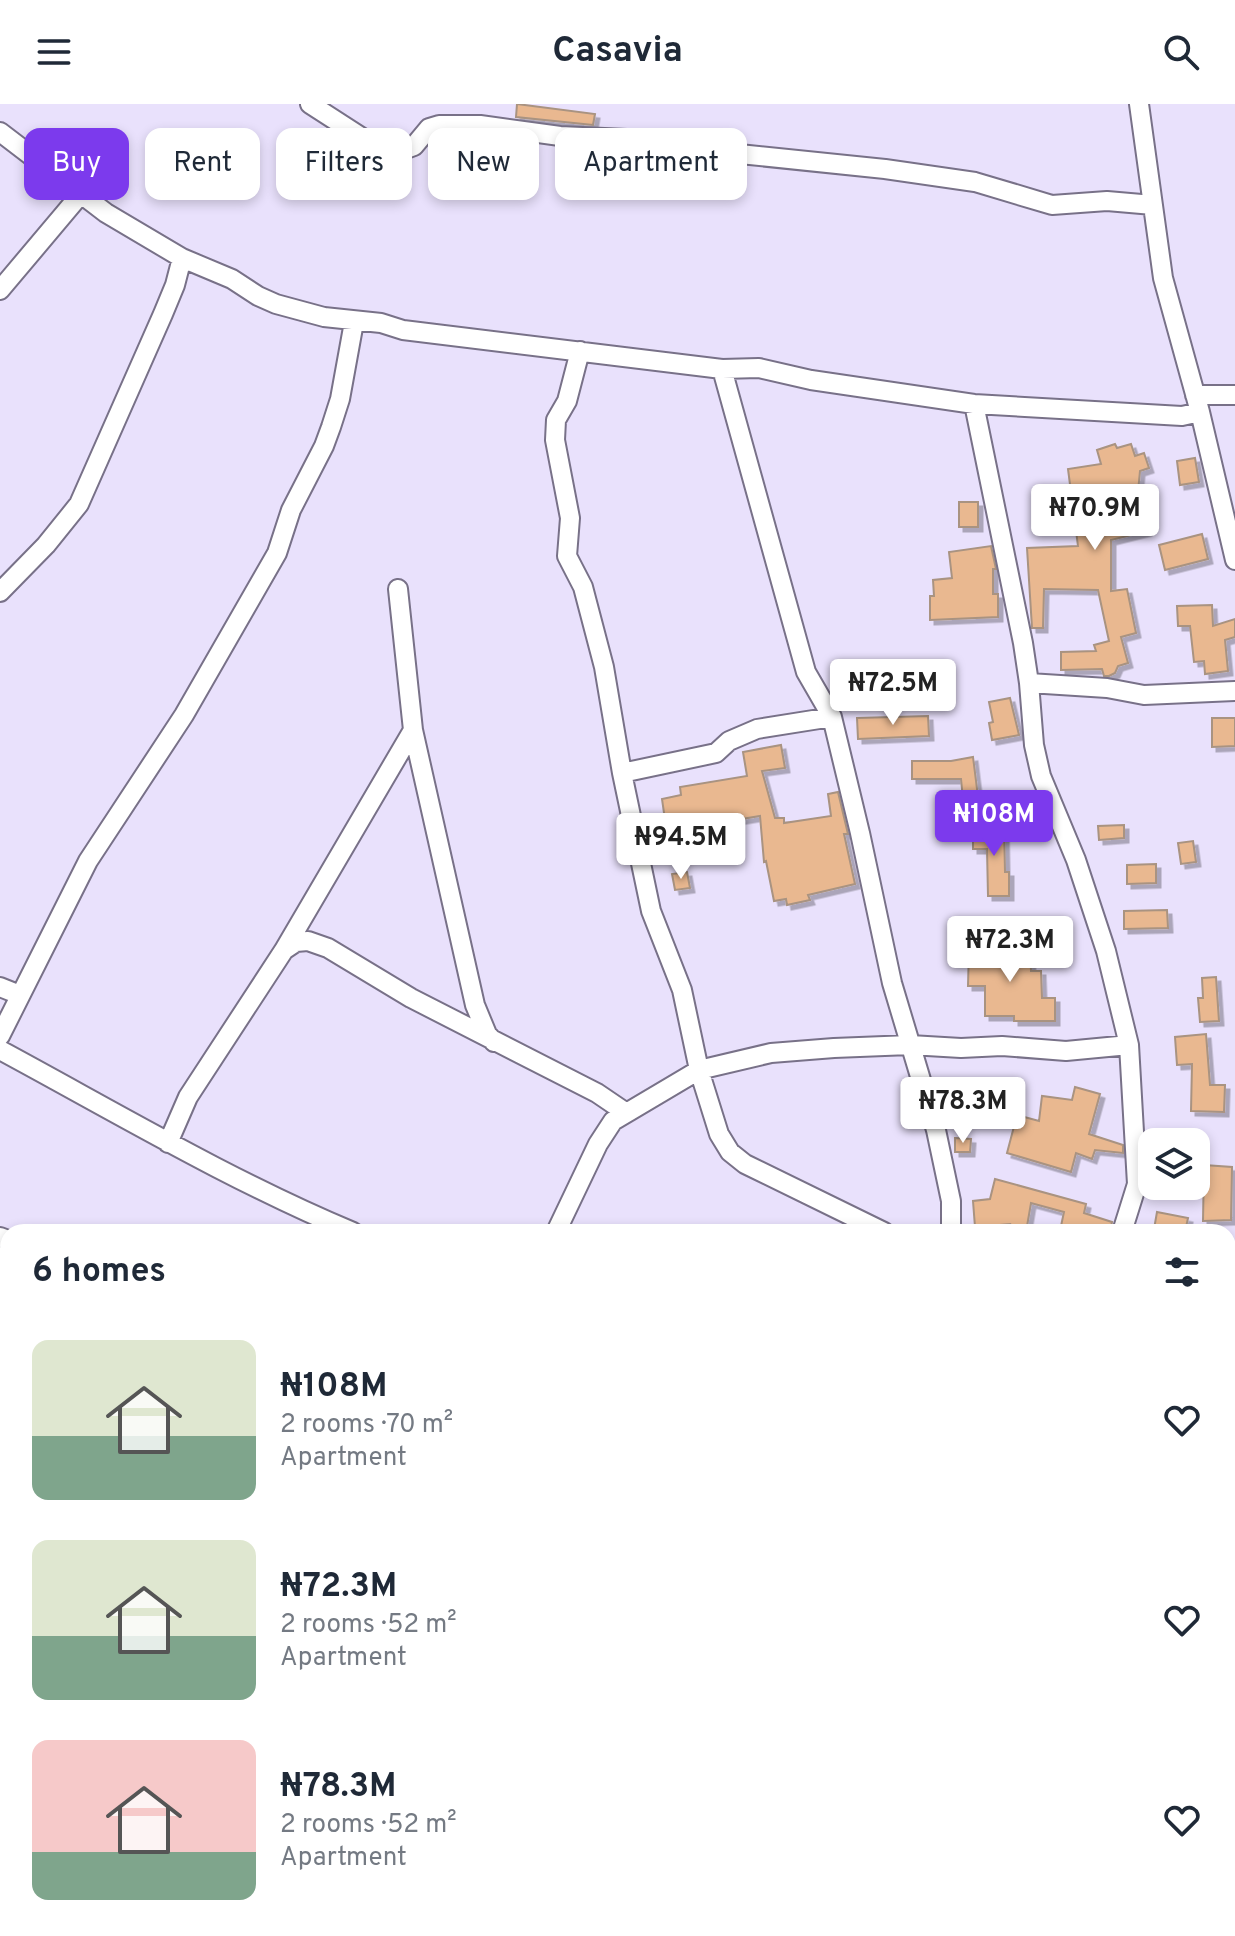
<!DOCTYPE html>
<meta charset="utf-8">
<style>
:root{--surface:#fff;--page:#f2f2f3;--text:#1f2937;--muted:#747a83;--accent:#7c3aed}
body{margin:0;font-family:Overpass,sans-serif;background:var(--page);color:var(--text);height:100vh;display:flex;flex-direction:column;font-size:30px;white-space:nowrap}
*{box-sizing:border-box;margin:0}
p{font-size:26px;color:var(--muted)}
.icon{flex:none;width:44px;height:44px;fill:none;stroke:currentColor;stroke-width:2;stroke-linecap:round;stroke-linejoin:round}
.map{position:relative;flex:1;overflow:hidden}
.sheet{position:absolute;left:0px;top:1120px;width:1236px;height:712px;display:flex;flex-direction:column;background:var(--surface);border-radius:24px 24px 0 0;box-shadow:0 4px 12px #0003}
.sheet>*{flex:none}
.banner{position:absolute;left:24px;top:24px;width:800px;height:72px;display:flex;gap:16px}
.buttons{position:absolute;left:1138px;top:1024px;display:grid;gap:16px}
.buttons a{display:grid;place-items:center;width:72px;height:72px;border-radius:16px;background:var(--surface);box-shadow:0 4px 12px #0003;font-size:40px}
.price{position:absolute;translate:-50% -68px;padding:0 18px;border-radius:8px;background:#fff;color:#222;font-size:26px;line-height:52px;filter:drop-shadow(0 2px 4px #0008)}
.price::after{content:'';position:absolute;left:50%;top:48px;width:24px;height:18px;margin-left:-12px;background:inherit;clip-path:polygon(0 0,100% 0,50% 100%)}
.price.current{background:var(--accent);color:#fff}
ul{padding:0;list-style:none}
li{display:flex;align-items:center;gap:24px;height:200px;padding:0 32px}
li span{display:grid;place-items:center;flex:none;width:224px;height:160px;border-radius:16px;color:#555}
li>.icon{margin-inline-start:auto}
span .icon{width:96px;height:96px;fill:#fffc;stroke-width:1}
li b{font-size:34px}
h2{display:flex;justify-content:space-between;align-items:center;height:96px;padding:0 32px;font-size:34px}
.chip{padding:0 28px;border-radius:16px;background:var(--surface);box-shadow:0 4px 12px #0003;font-size:28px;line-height:72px}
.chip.current{background:var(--accent);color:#fff}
header{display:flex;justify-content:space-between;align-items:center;height:104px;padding:0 32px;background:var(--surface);font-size:36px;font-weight:700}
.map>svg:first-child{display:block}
.built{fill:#dfd5f7}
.building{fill:#e9b890;stroke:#a99381;stroke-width:2;filter:url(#shadow)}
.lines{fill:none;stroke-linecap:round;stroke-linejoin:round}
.street-casing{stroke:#787188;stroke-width:22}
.secondary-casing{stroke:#787188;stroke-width:30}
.street{stroke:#fff;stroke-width:18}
.secondary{stroke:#fff;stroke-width:26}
</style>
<header><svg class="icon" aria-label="menu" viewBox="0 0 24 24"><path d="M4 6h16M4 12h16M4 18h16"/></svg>Casavia<svg class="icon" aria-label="search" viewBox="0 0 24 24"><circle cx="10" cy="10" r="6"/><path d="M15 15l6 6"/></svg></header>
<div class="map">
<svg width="1235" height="1832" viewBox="0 0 1235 1832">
<defs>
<filter id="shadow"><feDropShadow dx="4.5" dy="4.5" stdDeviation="0" flood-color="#0004"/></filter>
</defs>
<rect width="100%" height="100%" fill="#e9e1fc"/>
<path class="built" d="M901 1824H1028L1027 1832H900Z"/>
<path class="building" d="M517 0 595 10 593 21 516 13Z
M1115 340 1117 344 1131 340 1135 352 1144 349 1149 364 1140 367 1138 388 1147 427 1111 436V487L1127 485 1136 529 1121 533 1128 559 1118 562 1115 569 1109 572H1104L1102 565 1061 566V548L1096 547 1094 541 1109 537 1098 486 1044 485 1043 524H1032L1027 444 1078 442 1068 365 1101 360 1097 346Z
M1195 354 1199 378 1180 381 1177 357Z
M959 398H978V423H959Z
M1202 430 1208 455 1165 466 1159 441Z
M991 442 996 465H993V490H998V513L930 516V492H934L933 476 952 474 949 448Z
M1212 501 1213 522 1235 515V533L1225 536 1228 567 1205 570 1204 557 1194 558 1190 522H1178L1177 502Z
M1010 594 1019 631 992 636 989 619 993 618 989 598Z
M928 612 929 632 858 635 857 614Z
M1212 614H1235V642L1212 643Z
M781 641 785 664 762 667 775 714H784V719L831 712 828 690 838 688 848 730H844L855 780 808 791 810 796 787 801 786 795 774 797 766 757 764 758 760 712 700 722 706 732 668 737 662 695 681 691 680 683 747 672 743 648Z
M973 653 978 693 963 695 961 675H912V657H951Z
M1124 721V734L1099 736 1098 722Z
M1004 722 1005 768H1009V792H988L987 745H973V723Z
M1193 737 1196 758 1181 760 1178 739Z
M1156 760V779L1127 780V761Z
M687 768 690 784 675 786 672 770Z
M1167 806 1168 824 1124 825V807Z
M1006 841H1030L1031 867H1041L1042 894H1055V917H1014V912H985V882H968L969 844 1006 845Z
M1216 873 1219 917 1200 918 1198 894H1203L1202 874Z
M1206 930 1210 981H1225L1224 1008 1191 1007 1192 960 1177 961 1175 933Z
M1075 983 1100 990 1089 1030 1123 1041V1049L1095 1046 1092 1055 1076 1049 1071 1068 1007 1049 1017 1011 1039 1017 1042 992 1072 996Z
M955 1034 971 1035 970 1048H955Z
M1204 1061 1232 1063 1231 1116 1203 1117Z
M995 1075 1086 1100 1084 1109 1112 1118 1110 1128H1094L1061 1122 1064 1108 1031 1099 1026 1128H1008L1010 1120 975 1123 973 1097 990 1095Z
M1157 1108 1188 1114 1185 1128 1154 1125Z"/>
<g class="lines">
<g class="street-casing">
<path id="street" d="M310 0 372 40 384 46 398 48 414 42 429 24 439 21H480L560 32 649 36 720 48 885 65 975 78 1052 101 1107 97 1153 101
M1139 0 1163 174 1200 308 1235 456
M0 28 106 109 182 154 232 175 258 192 276 200 324 213 381 219 403 226 722 265 759 264 811 276 974 300 1182 312 1200 308
M0 186 80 91
M580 247 567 297 556 316 555 336 570 414 567 452 583 483 604 563 622 669 651 807 682 886 699 966 719 1030 730 1048 745 1060 884 1128
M722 265 806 568 832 613 860 729 892 879 936 1026 951 1097V1128
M1195 291H1235
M974 300 1023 539 1029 579 1034 641 1041 672 1076 756 1106 847 1129 941 1137 1080 1122 1128
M398 485 413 626 475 901 487 930 494 938
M0 488 46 441 79 400 163 210 175 181 182 154
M1029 579 1107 584 1144 591 1235 587
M622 669 716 649 729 637 757 625 832 613
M284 846 296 838 308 837 328 844 411 894 597 989 625 1008
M0 883 20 891
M0 932 88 757 184 611 277 449 291 406 324 342 331 323 340 295 354 218
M0 946C117 1009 231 1077 353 1128
M168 1039 188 993 284 846 413 626
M556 1128 598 1040 613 1017 699 966 771 949 834 944 910 941 961 944 1002 942 1066 947 1129 941
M0 1133 8 1136
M1228 1265 1235 1266
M1228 1375C1235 1354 1230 1332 1235 1310
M0 1610 8 1600
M0 1783 8 1788
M68 1824 81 1832
M813 1832 816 1824
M1043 1832 1044 1824"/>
</g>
<g class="secondary-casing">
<path id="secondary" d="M0 1490 8 1495
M1228 1695 1235 1694
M672 1832 678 1824"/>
</g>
<use href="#street" class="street"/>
<use href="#secondary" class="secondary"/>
</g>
</svg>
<div class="buttons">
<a><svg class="icon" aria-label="layers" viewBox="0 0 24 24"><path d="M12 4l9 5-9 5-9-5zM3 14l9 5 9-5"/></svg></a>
</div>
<b class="price" style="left:1095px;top:448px">₦70.9M</b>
<b class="price" style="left:893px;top:623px">₦72.5M</b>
<b class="price current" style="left:994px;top:754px">₦108M</b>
<b class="price" style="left:681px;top:777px">₦94.5M</b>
<b class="price" style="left:1010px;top:880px">₦72.3M</b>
<b class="price" style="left:963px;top:1041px">₦78.3M</b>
<div class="banner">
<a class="chip current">Buy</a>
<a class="chip">Rent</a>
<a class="chip">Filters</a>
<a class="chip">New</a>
<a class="chip">Apartment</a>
</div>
<section class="sheet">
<h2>6 homes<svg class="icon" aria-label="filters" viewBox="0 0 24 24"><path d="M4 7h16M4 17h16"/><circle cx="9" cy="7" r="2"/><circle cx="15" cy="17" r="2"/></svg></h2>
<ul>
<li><span style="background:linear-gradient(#dfe7d0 60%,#7fa58c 0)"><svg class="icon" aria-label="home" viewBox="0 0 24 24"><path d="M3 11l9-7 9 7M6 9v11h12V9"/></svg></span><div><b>₦108M</b><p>2 rooms · 70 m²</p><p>Apartment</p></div><svg class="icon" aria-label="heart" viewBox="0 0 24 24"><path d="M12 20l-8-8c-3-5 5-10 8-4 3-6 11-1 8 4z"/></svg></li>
<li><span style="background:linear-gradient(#dfe7d0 60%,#7fa58c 0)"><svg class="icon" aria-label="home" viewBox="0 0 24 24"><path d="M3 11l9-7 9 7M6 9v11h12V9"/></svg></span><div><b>₦72.3M</b><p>2 rooms · 52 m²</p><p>Apartment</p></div><svg class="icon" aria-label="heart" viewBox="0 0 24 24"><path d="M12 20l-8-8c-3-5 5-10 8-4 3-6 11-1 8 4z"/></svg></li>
<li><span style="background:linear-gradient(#f6c9c9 70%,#7fa58c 0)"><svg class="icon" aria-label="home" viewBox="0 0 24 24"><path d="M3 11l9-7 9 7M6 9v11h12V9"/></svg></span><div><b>₦78.3M</b><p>2 rooms · 52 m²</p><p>Apartment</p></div><svg class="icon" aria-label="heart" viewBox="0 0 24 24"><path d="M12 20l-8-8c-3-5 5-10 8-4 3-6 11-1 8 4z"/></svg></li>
</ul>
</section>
</div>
